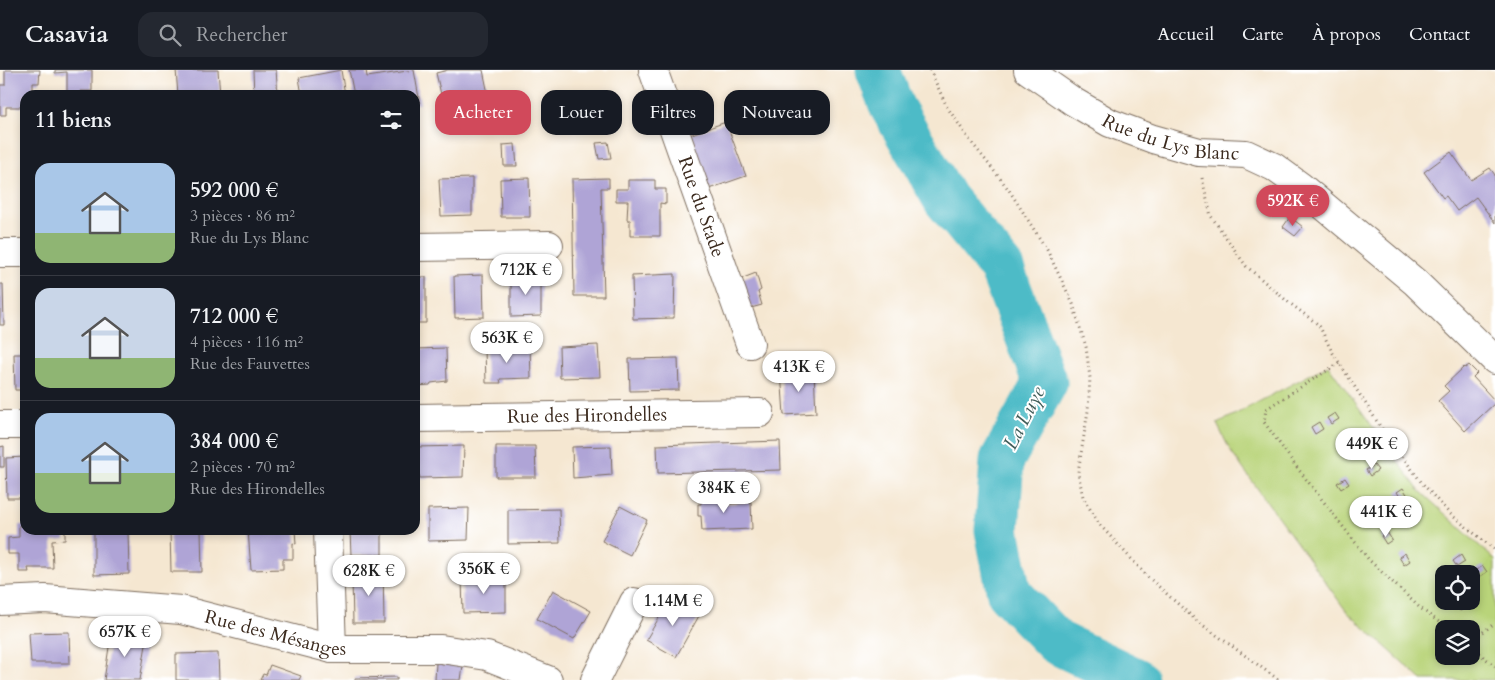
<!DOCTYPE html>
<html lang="fr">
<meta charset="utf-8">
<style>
:root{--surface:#171b24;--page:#242831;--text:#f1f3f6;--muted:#9ea1a6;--line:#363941;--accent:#d1495b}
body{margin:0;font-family:Cardo,serif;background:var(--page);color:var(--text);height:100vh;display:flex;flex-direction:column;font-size:19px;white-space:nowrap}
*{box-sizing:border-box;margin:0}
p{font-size:16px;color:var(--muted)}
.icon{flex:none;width:28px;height:28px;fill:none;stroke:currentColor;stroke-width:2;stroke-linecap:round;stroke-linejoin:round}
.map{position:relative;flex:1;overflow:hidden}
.panel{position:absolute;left:20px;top:20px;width:400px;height:445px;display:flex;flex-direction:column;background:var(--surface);border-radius:15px;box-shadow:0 2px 8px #0003}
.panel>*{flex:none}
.banner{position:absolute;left:435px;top:20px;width:475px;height:45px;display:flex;gap:10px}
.fabs{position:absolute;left:1435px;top:495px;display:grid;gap:10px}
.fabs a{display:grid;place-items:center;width:45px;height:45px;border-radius:10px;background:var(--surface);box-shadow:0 2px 8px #0003;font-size:25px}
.price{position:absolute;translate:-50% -42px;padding:0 11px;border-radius:18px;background:#fff;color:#222;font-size:16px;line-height:32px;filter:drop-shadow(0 1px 2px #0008)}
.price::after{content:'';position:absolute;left:50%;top:30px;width:15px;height:11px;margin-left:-8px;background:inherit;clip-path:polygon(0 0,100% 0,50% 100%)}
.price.selected{background:var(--accent);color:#fff}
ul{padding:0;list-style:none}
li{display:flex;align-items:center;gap:15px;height:125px;padding:0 15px}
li+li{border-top:1px solid var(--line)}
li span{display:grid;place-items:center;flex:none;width:140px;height:100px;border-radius:15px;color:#555}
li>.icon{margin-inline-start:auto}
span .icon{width:60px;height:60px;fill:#fffc;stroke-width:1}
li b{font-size:21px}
h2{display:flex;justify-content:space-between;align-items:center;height:60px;padding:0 15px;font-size:21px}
.pill{padding:0 18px;border-radius:15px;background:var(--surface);box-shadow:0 2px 8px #0003;font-size:18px;line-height:45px}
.pill.selected{background:var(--accent);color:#fff}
header{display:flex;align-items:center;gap:30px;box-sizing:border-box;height:70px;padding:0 25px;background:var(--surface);border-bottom:1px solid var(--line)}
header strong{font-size:24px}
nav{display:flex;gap:28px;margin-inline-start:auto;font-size:18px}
.search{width:350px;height:45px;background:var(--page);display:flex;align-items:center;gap:12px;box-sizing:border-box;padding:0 18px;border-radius:15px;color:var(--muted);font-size:19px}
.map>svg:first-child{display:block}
.green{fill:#b9d47a;stroke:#7a7f4c;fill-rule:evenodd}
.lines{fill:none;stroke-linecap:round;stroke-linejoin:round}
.river{stroke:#4dbbc7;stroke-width:45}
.building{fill:#afa4d6}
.minor-casing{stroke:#7c6c5d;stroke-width:30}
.path{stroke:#7c6c5d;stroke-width:3;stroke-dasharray:1 4;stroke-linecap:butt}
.minor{stroke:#fff;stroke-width:28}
.labels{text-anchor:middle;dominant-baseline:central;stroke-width:4;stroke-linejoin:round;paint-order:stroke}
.street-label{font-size:19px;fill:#3b2a1e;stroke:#fff}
.water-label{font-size:20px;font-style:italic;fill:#415d59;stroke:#fff}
</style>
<header>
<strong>Casavia</strong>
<div class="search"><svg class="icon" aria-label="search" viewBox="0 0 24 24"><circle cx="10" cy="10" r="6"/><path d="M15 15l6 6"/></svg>Rechercher</div>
<nav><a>Accueil</a><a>Carte</a><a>À propos</a><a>Contact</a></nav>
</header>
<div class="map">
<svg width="1495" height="610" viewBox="0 0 1495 610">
<rect width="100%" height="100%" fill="#fff"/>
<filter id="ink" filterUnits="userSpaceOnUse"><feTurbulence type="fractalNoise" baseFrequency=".02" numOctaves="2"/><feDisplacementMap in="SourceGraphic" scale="10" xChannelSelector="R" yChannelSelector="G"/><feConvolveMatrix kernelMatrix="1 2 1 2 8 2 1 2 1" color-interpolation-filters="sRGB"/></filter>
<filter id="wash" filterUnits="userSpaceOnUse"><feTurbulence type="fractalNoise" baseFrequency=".0096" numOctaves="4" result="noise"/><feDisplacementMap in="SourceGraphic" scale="20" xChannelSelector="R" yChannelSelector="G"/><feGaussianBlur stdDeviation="1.12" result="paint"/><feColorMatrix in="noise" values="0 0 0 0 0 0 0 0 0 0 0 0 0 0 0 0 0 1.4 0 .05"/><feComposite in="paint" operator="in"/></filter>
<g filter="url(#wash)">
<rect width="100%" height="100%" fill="#f5e7d1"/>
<path class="green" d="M1328 295 1418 419 1495 490V610H1422L1347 542 1231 382 1217 354ZM1444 504H1471V531H1444ZM1444 559H1471V586H1444Z"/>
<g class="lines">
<path class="river" d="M878 0 892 37 945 129 1001 197 1045 313 1002 390 997 460 1009 523 1056 572 1136 610"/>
</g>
<g id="blocks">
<path class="building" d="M5 0H40L39 13H33V25H25V34H23V37H6V45H0V15H5Z
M55 0H92V21H81V25H67V2L55 3Z
M176 0H218L220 25H178Z
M253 0H276L278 25H254Z
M341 0 345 25H302L299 8Z
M349 0H366L367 7 414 0 420 34H415V25H354Z
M448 0H483L488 24 443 33 436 3Z
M726 52 746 106 703 121 686 66Z
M608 72 611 88 599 89 596 73Z
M515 74 517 96H504L503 75Z
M1451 82 1471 110 1490 98 1495 105V153L1476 127 1457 141 1446 126 1443 128 1424 102Z
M472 108V145L441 146 439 109Z
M529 108 530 147H501L500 109Z
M609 108V118H601L604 226H574L572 109Z
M628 110H655V119H666V134L660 133V166H630V150H627L628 131H616V119H628Z
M1290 147 1303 157 1295 166 1283 157Z
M756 203 761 220 758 222 762 235 747 239 738 210Z
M675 204 674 248 633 249 632 206Z
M483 205 484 247 455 248 454 206Z
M511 205H541V246L511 247Z
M415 207H426V253H415Z
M0 214H3L4 255H0Z
M598 275 600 307 560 308 559 277Z
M530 277 531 308 500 309 501 313H486L485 279Z
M446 278 447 311 431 313 430 315 416 316 415 279Z
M14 284H25V320H15Z
M678 288 679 320 630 321 629 289Z
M1469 295 1477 303 1473 307 1495 331V333L1465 361 1438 331 1449 321 1444 316 1464 297 1465 298Z
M814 301 816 343 784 345 781 302Z
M1335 343 1339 349 1331 354 1327 348Z
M1319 352 1323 359 1315 364 1311 357Z
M780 371 781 400 658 403 657 375Z
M4 376V397H0V377Z
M464 376 463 407 420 408 419 405 415 406V377Z
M496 376H535L536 407H496Z
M611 376 612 405 573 408 572 377Z
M25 387V428H7L6 388Z
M1374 395 1378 400 1370 406 1366 400Z
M1345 408 1349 414 1341 419 1337 413Z
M1403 418 1408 426 1402 430 1397 422Z
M721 422 720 434 751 432 752 459 702 461 701 446H698V434H701L700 424Z
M620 436 647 450 630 485 602 471Z
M469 438 468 470 428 471V439Z
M559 439 560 473 508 474V440Z
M19 455H25V460H65V470L52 471 53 498H28L29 502H19V484H8V468L19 467Z
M94 460H128L129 504 94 505Z
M170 460H201L202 502H171Z
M248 460H295L296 474 293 473V489H283V499L251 500Z
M350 460H382V485H351Z
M1387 462 1392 470 1386 474 1381 466Z
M1405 483 1410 491 1404 495 1399 487Z
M1461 485 1465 492 1457 497 1453 491Z
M1483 496 1487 502 1479 507 1474 501Z
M366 497H383L384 553H353L352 509H366Z
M506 508V542L463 543 462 509Z
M553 520 591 541 574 569 537 549Z
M671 527 700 544 676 587 646 570Z
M1461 531H1465L1468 536 1460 541 1456 535Z
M69 562 70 593H31L29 563Z
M111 564 147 569 140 610H104Z
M218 583 219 610H176V584Z
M436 593 463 596 461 610H435Z
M270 595 301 606 299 610H260L263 604 266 605Z
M397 607V610H355V608Z"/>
</g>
</g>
<g filter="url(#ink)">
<use href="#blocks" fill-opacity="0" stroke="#7c6c5d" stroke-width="1"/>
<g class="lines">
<g class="minor-casing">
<g id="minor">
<path id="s1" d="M653 0 750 274"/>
<path id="s2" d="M1028 0 1074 32 1110 53 1153 69 1199 82 1246 84 1274 97 1300 116 1415 212 1495 290"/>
<path d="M415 177 549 175"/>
<path d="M0 183H25"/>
<path id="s3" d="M415 348 760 343"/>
<path d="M0 355H25"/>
<path d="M328 460 332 579"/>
<path id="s4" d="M0 531 45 529 181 540 332 579H441L487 586 548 610"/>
<path d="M595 610 634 532"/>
</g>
</g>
<path class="path" d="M930 0 947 37 969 69 1009 120 1047 180 1073 234 1086 277 1090 308 1088 341 1078 402 1083 427 1099 454 1148 507 1197 551 1279 610
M1202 108 1211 146 1246 196 1287 231 1319 255 1331 280 1380 356 1422 413 1449 443 1495 480
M1339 293 1266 339 1264 352 1295 395 1369 490 1419 537 1448 559
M1471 571 1495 553
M1471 577 1495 596"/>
<use href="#minor" class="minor"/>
</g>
</g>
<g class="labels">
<g class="street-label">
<text stroke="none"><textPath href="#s2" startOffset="161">Rue du Lys Blanc</textPath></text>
<text stroke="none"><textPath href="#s1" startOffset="145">Rue du Stade</textPath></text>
<text stroke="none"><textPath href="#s3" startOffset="172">Rue des Hirondelles</textPath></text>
<text stroke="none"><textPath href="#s4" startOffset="279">Rue des Mésanges</textPath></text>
</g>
<g class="water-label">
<text transform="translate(1024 348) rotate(-63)">La Luye</text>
</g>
</g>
</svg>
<div class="fabs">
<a><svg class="icon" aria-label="locate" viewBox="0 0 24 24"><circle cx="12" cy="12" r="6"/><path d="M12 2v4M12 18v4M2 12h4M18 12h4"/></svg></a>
<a><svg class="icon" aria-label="layers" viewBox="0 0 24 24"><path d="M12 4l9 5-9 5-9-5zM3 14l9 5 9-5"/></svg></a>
</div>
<b class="price selected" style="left:1293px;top:157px">592K €</b>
<b class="price" style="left:526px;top:226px">712K €</b>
<b class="price" style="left:507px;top:294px">563K €</b>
<b class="price" style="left:799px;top:323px">413K €</b>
<b class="price" style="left:1372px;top:400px">449K €</b>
<b class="price" style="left:724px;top:444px">384K €</b>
<b class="price" style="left:1386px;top:468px">441K €</b>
<b class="price" style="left:484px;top:525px">356K €</b>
<b class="price" style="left:369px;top:527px">628K €</b>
<b class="price" style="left:673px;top:557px">1.14M €</b>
<b class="price" style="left:125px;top:588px">657K €</b>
<div class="banner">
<a class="pill selected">Acheter</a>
<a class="pill">Louer</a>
<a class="pill">Filtres</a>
<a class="pill">Nouveau</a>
</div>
<section class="panel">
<h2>11 biens<svg class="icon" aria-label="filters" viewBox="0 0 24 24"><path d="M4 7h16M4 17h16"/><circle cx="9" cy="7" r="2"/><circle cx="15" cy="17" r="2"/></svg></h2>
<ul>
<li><span style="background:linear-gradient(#a9c7e8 70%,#8fb573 0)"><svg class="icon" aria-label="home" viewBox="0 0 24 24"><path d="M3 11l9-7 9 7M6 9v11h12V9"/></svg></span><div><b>592 000 €</b><p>3 pièces · 86 m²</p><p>Rue du Lys Blanc</p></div></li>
<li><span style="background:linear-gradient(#c9d6e8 70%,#8fb573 0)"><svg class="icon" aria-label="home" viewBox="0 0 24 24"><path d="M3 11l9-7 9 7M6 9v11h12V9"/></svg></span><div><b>712 000 €</b><p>4 pièces · 116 m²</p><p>Rue des Fauvettes</p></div></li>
<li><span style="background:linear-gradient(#a9c7e8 60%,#8fb573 0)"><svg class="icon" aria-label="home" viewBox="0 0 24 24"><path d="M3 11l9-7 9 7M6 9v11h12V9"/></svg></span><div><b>384 000 €</b><p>2 pièces · 70 m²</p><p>Rue des Hirondelles</p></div></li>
</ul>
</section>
</div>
